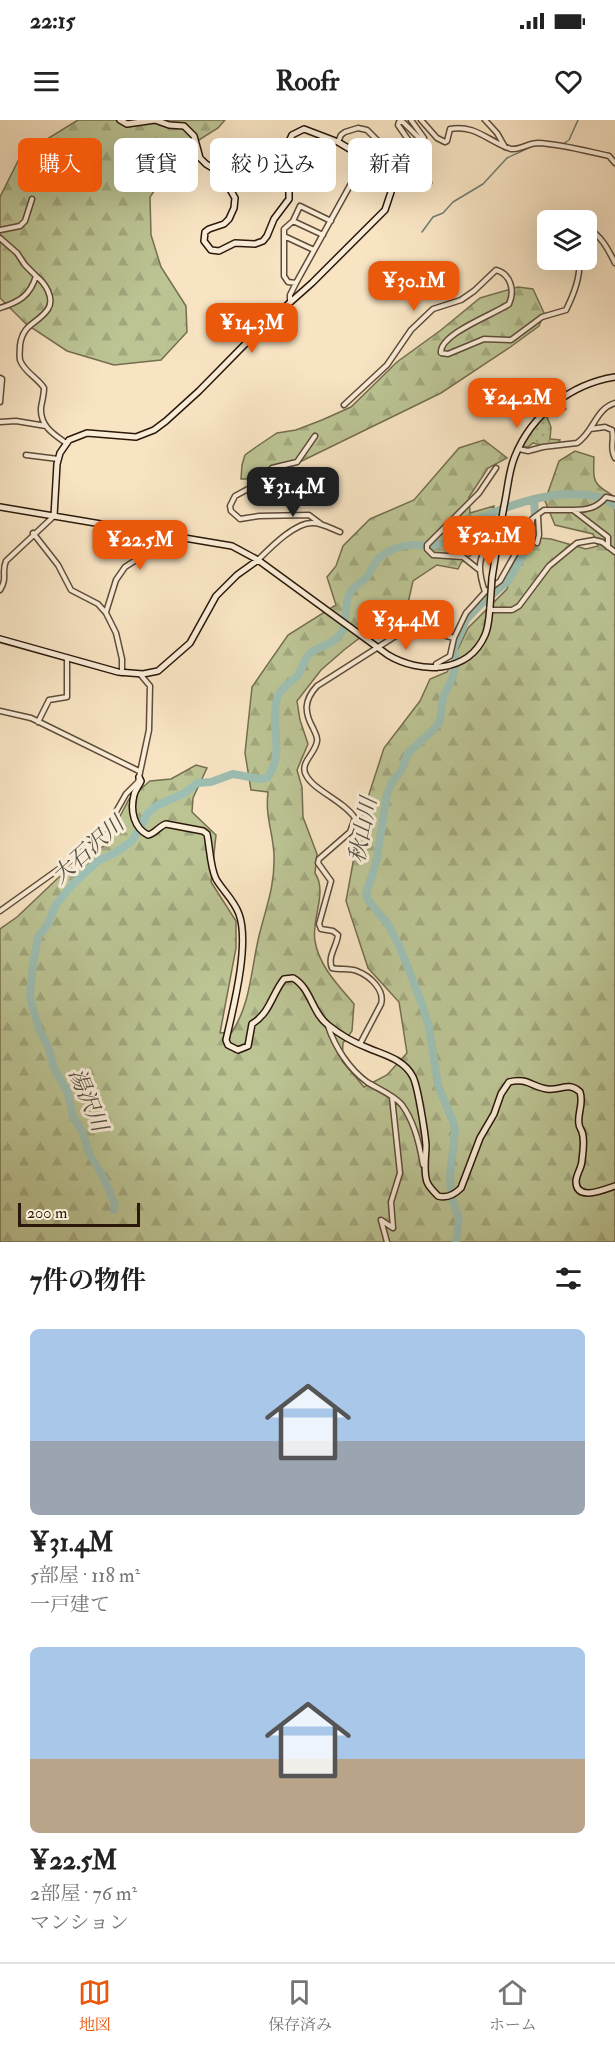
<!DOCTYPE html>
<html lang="ja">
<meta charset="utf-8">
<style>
:root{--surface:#fff;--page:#f6f6f6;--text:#222;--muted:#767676;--line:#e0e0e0;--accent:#ea580c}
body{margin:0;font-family:"IM FELL Double Pica","Noto Serif JP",serif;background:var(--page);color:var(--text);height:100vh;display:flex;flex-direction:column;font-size:22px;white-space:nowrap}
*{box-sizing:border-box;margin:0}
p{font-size:20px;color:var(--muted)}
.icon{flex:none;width:33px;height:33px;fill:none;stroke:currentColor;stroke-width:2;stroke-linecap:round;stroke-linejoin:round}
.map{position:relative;height:1122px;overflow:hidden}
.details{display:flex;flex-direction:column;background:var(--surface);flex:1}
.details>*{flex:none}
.banner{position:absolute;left:18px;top:18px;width:579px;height:54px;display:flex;gap:12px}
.controls{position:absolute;left:537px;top:90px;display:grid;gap:12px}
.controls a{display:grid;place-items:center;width:60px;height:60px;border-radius:9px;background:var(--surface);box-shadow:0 6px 24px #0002;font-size:30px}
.scale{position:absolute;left:18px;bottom:15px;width:122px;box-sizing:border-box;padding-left:6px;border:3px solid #2b180b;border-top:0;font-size:16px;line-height:21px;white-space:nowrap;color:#2b180b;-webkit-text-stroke:4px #faedd8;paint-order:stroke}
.price{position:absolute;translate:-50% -51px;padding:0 14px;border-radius:12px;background:var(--accent);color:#fff;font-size:20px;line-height:39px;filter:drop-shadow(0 2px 3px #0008)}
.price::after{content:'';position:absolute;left:50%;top:36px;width:18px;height:14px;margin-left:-9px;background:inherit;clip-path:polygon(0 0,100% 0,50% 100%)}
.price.active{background:#222;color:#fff}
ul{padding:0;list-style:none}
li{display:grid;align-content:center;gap:12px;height:318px;padding:0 30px}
li span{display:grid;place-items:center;height:186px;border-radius:9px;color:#555}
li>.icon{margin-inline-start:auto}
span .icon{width:108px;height:108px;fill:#fffc;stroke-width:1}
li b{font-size:26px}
h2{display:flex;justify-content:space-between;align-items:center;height:72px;padding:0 30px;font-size:26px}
.pill{padding:0 21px;border-radius:9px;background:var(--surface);box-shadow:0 6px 24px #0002;font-size:21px;line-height:54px}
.pill.active{background:var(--accent);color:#fff}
.status{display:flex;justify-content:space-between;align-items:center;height:42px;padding:0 30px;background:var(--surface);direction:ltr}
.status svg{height:16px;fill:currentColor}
header{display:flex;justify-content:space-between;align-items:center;height:78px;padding:0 30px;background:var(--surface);font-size:27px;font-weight:700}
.tabs{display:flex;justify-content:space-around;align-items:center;height:84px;border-top:2px solid var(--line);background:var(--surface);font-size:16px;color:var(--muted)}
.tabs a{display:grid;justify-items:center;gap:3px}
.tabs .active{color:var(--accent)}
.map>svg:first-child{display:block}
.forest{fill:url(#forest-firs);stroke:#746e50;stroke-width:1.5}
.park{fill:url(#park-dots);stroke:#746e50;stroke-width:1.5}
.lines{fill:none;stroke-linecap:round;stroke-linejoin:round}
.stream{stroke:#6f7c70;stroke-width:1.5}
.river{stroke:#9dbfb3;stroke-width:8}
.street-casing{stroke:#5e4b39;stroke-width:7}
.secondary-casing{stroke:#2b180b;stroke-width:8}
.street{stroke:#faedd8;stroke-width:4}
.secondary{stroke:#faedd8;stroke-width:5}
.secondary-bridge-casing{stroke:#2b180b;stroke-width:8;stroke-linecap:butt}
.secondary-bridge{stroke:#faedd8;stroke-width:5}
.labels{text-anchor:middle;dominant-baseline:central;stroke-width:6;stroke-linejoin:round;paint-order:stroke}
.water-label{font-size:22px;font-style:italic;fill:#535246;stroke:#faedd8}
</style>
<div class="status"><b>22:15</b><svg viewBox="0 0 49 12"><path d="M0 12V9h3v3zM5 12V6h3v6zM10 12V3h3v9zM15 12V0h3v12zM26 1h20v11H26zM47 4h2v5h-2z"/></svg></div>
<header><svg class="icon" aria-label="menu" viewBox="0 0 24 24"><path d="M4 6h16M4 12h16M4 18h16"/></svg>Roofr<svg class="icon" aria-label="heart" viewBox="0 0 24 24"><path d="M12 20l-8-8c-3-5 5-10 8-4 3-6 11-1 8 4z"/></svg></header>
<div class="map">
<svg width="615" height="1122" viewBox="0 0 615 1122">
<defs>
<pattern id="forest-firs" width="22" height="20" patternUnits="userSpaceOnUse" patternTransform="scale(1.5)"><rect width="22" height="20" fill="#bcc494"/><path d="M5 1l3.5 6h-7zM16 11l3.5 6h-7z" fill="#a2a87e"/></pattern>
<pattern id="park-dots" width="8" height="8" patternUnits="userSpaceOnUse" patternTransform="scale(1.5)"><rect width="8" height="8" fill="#bcc494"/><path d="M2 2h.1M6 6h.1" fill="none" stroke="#a2a87e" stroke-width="1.8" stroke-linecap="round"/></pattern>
</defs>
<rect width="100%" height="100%" fill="#f8e4c3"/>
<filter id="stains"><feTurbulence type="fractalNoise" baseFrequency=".00333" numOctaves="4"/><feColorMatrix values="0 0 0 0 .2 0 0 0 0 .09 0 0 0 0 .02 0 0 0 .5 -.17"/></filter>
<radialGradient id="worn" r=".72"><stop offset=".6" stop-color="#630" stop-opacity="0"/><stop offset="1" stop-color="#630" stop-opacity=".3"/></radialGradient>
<path class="forest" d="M78 0H225L218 8 194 23 170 48 150 77 151 115 161 147 186 186 187 212 161 240 114 245 67 231 26 204 0 178V77L21 35Z
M518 167 533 169 544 193 539 206 509 228 441 273 265 359H241L242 345 245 335 256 327 277 313 296 310 322 300 351 287 397 242 441 210 480 178Z
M484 320 507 338 488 348 469 377 470 393 494 386 492 418 461 443 458 449 437 445 413 461 406 492 387 497 344 530 321 550 297 581 300 600 308 624 297 650 302 667 303 697 317 734 315 753C328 773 311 798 315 821 319 846 338 865 354 884L352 911 343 923 342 941 364 967 387 955 407 933 399 882 368 848 346 781 361 699 384 628 420 581 430 559 447 552 468 508 507 469 513 443 529 417 551 419 586 429 598 426 593 414 555 405 545 381 559 341 575 331 594 337C593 364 593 363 615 377V1122H0V809L17 797 58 758 105 725 129 679 150 661 171 659 196 645 207 648 193 678 192 692 216 715 211 762 236 801V828L220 913 232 912C251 883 251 849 259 816 266 787 275 767 274 735 273 712 265 697 268 672L251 670 245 633 252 567 288 515 336 485 327 457 336 446 343 426 370 399 414 380 459 328Z"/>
<path class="park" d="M562 279 566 289 557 296 554 293 547 297 551 307 550 319 560 320 559 323 542 325 533 323 528 327H524L523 324C534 306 547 293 562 279Z"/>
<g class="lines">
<path class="stream" d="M559 24H563L569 20 578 0
M422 112 433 97 443 93 453 82 483 64 507 38 535 25"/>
<path class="river" d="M114 1090 115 1085 104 1058 90 1035 82 1011 73 997 68 973 54 948 48 926 39 909 31 882 30 875 33 845 38 817 48 804 55 786 73 764 98 741 115 733 132 721 148 693 156 686 185 673 197 663 211 662 233 654 260 659 267 658C287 632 267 600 279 574 283 566 292 562 298 555 303 548 304 537 312 532 320 526 332 525 339 516 349 505 344 491 348 477 351 467 359 465 366 458 371 452 373 444 378 439 388 430 402 424 416 425 423 425 431 427 438 424 453 420 462 406 476 400 513 383 578 360 615 385
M456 1122 459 1100 451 1074 450 1056 455 1012 454 1004 438 965 429 907 422 884 399 825 389 806 368 780 366 774 376 743 387 674 392 662 401 651 408 633 432 611 440 601 443 577 453 557 456 544 454 528 466 500 480 485 509 460 536 412 534 379"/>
<g class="street-casing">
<path id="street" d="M421 0 437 18 445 22 447 21 450 9C475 4 489 22 511 29 521 30 528 23 538 23 561 24 586 31 609 36L615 43
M485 0 497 13 505 27
M338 22 341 15 345 12 358 8 367 10 403 46 416 63 424 67 429 63 416 31 398 5 399 2H403L421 20 423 21 424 18 411 0
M293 101 323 115
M586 107C601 115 608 129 615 143
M0 110 20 106 25 101 32 79
M284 116 314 130
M0 118 17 133 25 145 36 156C30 176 19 182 0 188
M36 156C45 163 55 178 48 189 38 204 23 203 20 225 20 230 19 235 20 240 24 252 38 258 44 268 44 275 42 281 41 288 40 306 53 314 66 323
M296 163 288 162 284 156V109L293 101 300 86 331 101
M290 181V175L296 163 358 51 364 37
M0 258 2 259 0 282
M344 285 387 245 411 210 433 189 461 180 474 171 496 150C511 154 515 171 509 184 493 195 439 214 441 233L448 234 484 219 511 220 542 197 566 190C573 176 581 155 579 140
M0 302 16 301 46 306
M590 309 605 307 612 310C615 320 609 328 615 338
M315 316 297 342 272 348 261 362 235 376 230 386 231 391 240 399 259 396 309 395 321 404
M519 329 528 331 543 327 577 323C594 312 595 289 615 283
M26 335 58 339
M33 413 58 445 71 470 98 484 106 493 116 513 122 539V553
M537 423 539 415 538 396
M608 427V417L573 390C587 390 597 388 606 377L615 379
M258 440C270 428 295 402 313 403 322 403 332 409 340 412
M478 449 463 437 433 435 427 429V425L479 373 496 348
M0 470C8 458 1 452 6 441L54 396
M485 472C478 451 475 432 498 421
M490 490H512L519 486 549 446 577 423 594 420 602 422 615 432
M106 492 116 460 125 447 169 419 170 415
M436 548V544L450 536 454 518 466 493 485 472 500 461 532 404V399L544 390H573
M0 591 31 598 139 651
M38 602 49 580 67 577V538
M0 791 70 741 96 719 113 697 126 674 138 662 149 610 150 566 140 554
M328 906C335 927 349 949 367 962 378 969 394 975 402 985 414 1001 420 1026 423 1045
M360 924 381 884C385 870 370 856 357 851 349 848 340 850 332 848 327 837 337 826 338 815L333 811 321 809 319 804 331 761 318 743 319 739 350 712 355 698C343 680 314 671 306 655 299 643 316 633 317 621 318 617 315 613 313 608 304 592 304 580 317 566L405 510 417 508 454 518
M387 1122 381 1100 393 1108 391 1082 400 1053 392 977"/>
</g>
<g class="secondary-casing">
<path id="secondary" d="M0 387 232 426 258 440 388 535C420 554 468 554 485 515 489 506 489 496 490 487
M54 396 57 344 60 333 69 320 87 313 136 317 154 310 166 301 199 271 259 210 312 163 385 90 391 72 386 54 378 46 338 22 304 9 292 15 284 32 285 61 289 72V79L274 99 267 116 263 121 255 124 235 123 219 131 211 130 204 121 205 112 209 109 224 104 229 99 234 88 235 78 221 53 206 44 200 38 194 16 184 6 169 5 155 0 127 4 120 0
M492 458C496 432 500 407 505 381 508 366 509 350 515 336 532 294 571 264 615 257
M0 519 118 552 143 554 158 551 190 523 216 476 237 455 258 440
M139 657 141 661C139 666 135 670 134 675 130 691 134 708 148 715 155 714 159 706 166 704L203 711 207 714C210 728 210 747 216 759 223 771 234 780 239 794 250 824 233 889 226 920L228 925 238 930 248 926 252 904C270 893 272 874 284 859L293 858C311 868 312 893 328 905 339 914 355 923 368 928 384 935 404 939 413 957 418 967 425 1013 426 1025 426 1037 423 1050 427 1062 429 1067 434 1072 438 1076 448 1079 455 1074 461 1068L480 1018 494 994 501 974 509 962C527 957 532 967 547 969 561 971 568 961 580 972 584 984 577 994 579 1004 579 1007 581 1009 582 1012 585 1020 583 1032 582 1040 582 1048 576 1054 576 1062 577 1082 605 1069 615 1066"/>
</g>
<use href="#street" class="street"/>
<use href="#secondary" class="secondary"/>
<g class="secondary-bridge-casing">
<path id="secondary-bridge" d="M490 487 492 458"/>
</g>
<use href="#secondary-bridge" class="secondary-bridge"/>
</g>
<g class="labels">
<g class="water-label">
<text transform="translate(363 710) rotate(-79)">秋山川</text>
<text transform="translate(88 730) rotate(-42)">大石沢川</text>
<text transform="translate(88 980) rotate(67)">湯沢川</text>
</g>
</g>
<rect width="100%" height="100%" filter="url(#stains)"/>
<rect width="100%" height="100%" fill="url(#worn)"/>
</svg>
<div class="controls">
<a><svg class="icon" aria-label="layers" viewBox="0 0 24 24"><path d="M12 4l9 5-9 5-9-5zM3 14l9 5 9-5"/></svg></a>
</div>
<div class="scale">200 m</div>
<b class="price" style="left:414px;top:192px">¥30.1M</b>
<b class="price" style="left:252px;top:234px">¥14.3M</b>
<b class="price" style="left:517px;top:309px">¥24.2M</b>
<b class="price active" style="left:293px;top:398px">¥31.4M</b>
<b class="price" style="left:489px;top:447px">¥52.1M</b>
<b class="price" style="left:140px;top:451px">¥22.5M</b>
<b class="price" style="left:406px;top:531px">¥34.4M</b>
<div class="banner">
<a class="pill active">購入</a>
<a class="pill">賃貸</a>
<a class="pill">絞り込み</a>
<a class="pill">新着</a>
</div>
</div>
<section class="details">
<h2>7件の物件<svg class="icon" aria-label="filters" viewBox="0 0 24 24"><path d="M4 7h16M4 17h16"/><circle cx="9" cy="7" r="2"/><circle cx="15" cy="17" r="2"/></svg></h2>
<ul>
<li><span style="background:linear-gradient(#a9c7e8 60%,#9aa5b1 0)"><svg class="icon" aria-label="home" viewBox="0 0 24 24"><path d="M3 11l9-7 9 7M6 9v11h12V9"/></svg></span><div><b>¥31.4M</b><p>5部屋 · 118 m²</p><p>一戸建て</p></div></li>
<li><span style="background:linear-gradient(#a9c7e8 60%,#b9a48a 0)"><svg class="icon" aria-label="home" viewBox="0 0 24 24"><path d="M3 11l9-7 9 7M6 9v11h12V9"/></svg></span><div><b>¥22.5M</b><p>2部屋 · 76 m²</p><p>マンション</p></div></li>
</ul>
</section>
<nav class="tabs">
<a class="active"><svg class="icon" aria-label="map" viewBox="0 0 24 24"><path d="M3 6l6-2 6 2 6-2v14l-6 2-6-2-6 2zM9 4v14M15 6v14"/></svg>地図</a>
<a><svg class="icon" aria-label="saved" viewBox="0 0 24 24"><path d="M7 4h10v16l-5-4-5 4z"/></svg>保存済み</a>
<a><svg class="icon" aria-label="home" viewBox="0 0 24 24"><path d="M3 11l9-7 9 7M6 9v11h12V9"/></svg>ホーム</a>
</nav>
